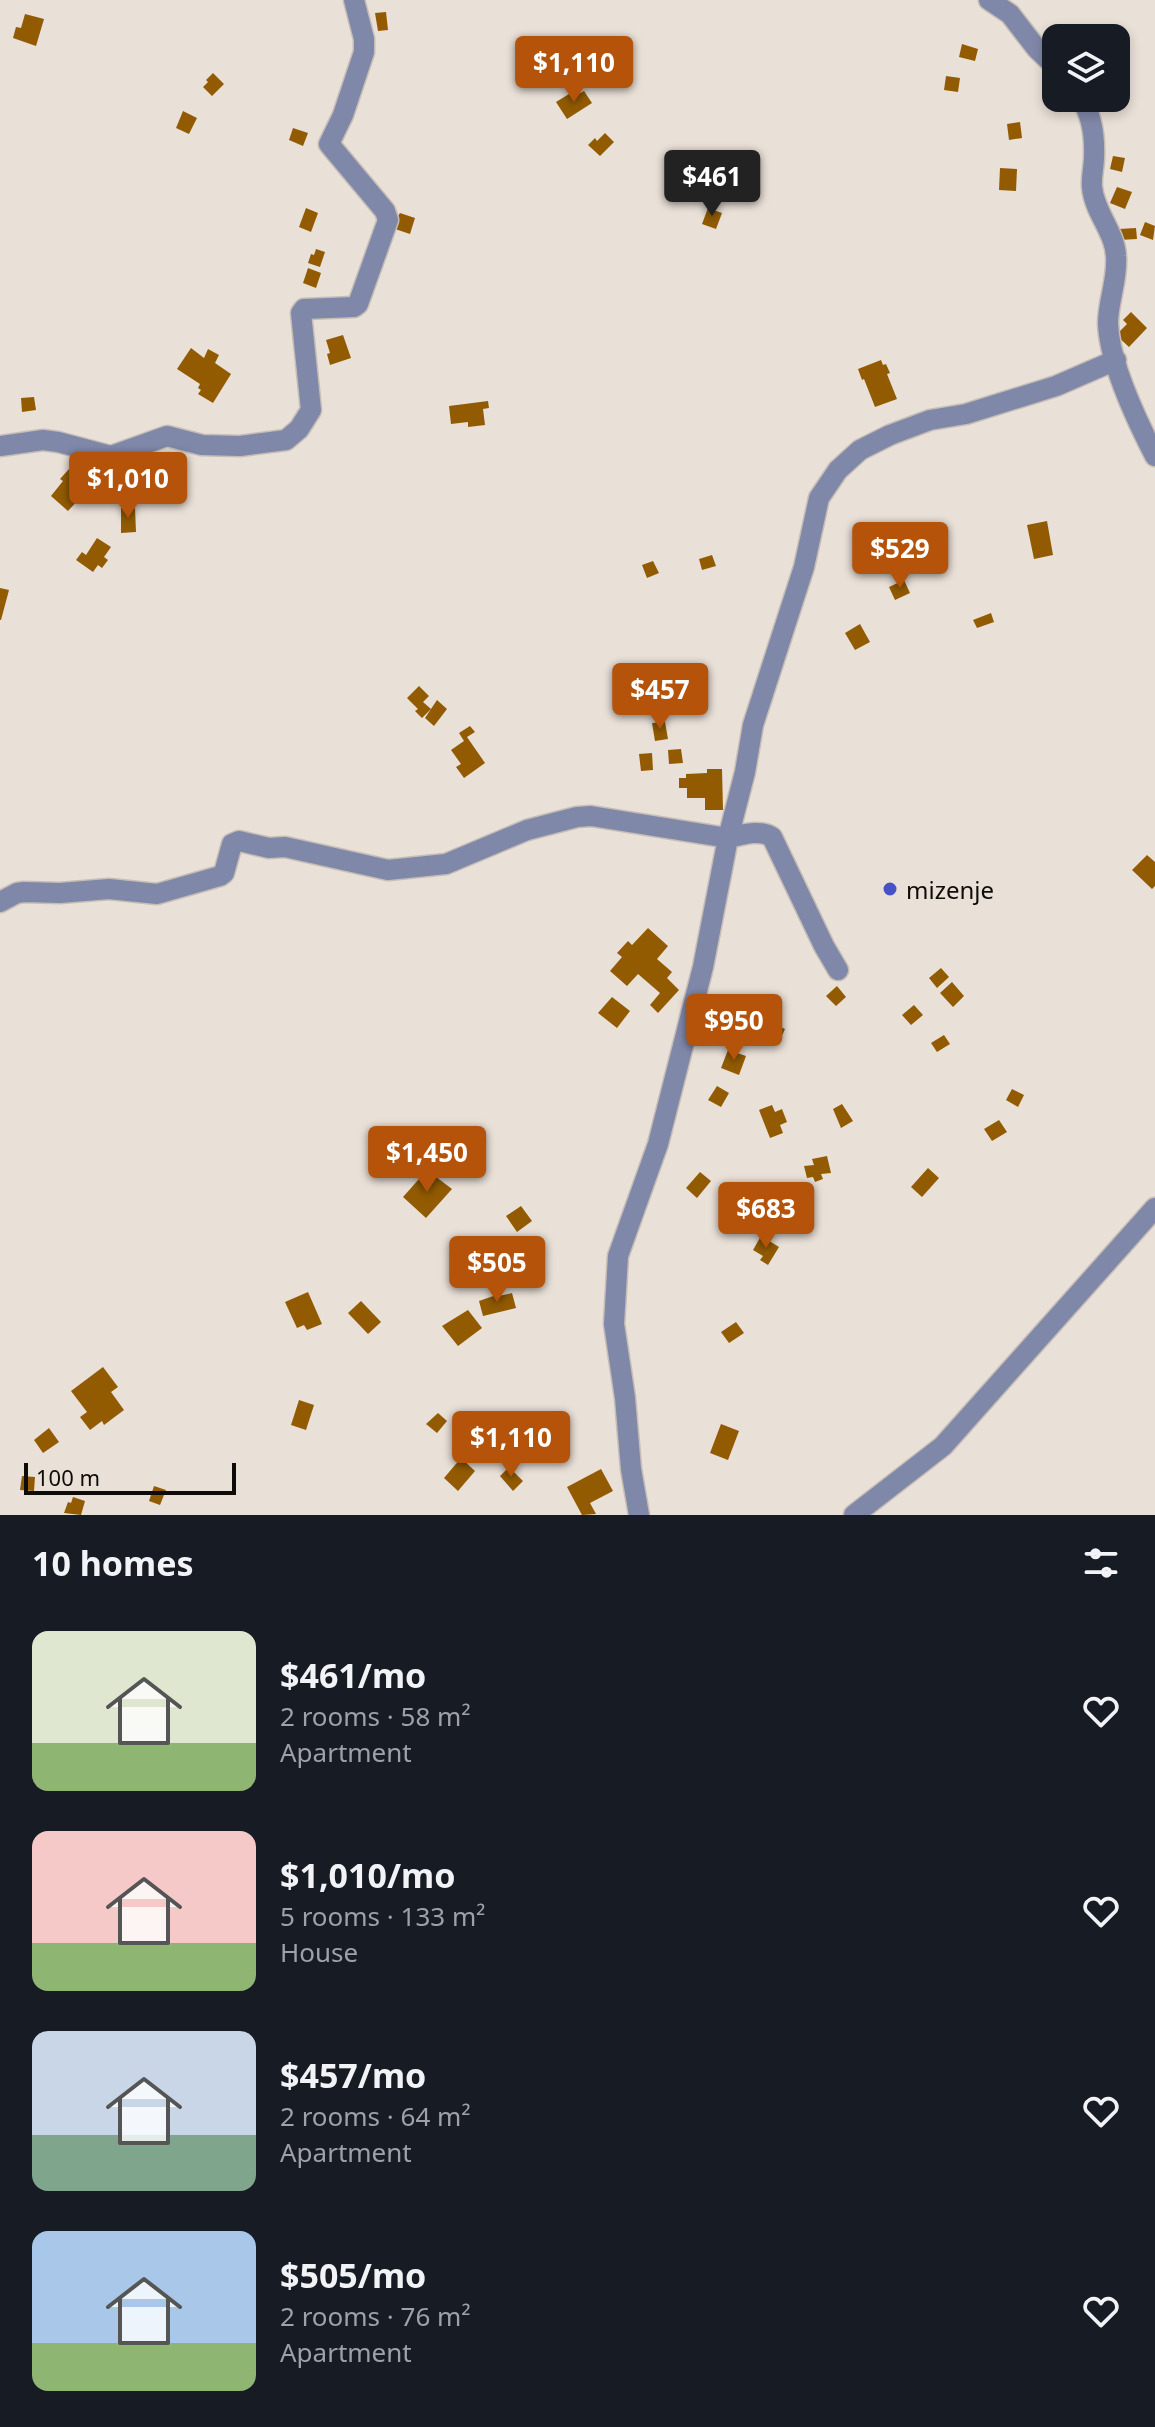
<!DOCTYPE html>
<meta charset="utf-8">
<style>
:root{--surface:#171b24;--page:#242831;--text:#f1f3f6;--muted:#9ea1a6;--accent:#b45309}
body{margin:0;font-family:"Noto Sans",sans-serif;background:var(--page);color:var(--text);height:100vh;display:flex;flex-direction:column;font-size:30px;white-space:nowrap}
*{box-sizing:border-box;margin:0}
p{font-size:26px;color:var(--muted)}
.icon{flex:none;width:44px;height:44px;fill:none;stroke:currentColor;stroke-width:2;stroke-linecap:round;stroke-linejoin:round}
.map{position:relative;height:1515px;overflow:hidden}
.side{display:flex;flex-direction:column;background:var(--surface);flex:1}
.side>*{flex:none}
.tools{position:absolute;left:1042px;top:24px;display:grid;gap:16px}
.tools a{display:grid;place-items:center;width:88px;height:88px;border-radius:16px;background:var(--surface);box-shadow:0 4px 12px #0003;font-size:40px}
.scale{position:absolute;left:24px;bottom:20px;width:212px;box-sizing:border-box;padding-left:8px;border:4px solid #0e0b08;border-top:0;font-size:22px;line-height:28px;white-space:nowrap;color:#0e0b08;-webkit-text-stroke:6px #e9e0d7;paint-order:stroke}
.price{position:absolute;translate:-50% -68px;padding:0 18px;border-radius:8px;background:var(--accent);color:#fff;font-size:26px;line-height:52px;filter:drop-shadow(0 2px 4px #0008)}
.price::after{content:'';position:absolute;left:50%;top:48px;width:24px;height:18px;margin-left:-12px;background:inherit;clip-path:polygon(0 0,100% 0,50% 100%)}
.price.selected{background:#222;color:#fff}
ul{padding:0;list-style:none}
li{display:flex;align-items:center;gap:24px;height:200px;padding:0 32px}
li span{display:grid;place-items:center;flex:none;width:224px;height:160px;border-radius:16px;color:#555}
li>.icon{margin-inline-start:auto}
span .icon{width:96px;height:96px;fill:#fffc;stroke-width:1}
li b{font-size:34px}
h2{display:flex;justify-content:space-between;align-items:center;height:96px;padding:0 32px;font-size:34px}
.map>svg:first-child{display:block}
.building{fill:#925b01}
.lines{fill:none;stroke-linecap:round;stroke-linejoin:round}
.minor-casing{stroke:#c6beb6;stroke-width:23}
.minor{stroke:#8088a9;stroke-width:20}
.poi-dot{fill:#4852c8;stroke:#e9e0d7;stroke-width:3}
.labels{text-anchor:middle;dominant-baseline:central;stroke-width:7;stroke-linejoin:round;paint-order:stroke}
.poi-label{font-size:24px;fill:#0e0b08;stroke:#e9e0d7;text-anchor:start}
</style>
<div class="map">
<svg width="1155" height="1515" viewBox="0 0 1155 1515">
<rect width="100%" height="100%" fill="#e9e0d7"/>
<path class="building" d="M386 12 388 30 378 31 375 13Z
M25 14 44 19 36 46 13 38 16 27 21 28Z
M962 44 978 49 975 61 959 57Z
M213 73 224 84 212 96 203 87 208 82 206 80Z
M946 76 960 78 958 92 944 90Z
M584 91 592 103 567 119 556 102 569 94 572 98Z
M183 111 197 118 189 134 176 128Z
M1020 122 1022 138 1009 140 1007 124Z
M293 128 308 133 303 146 289 140Z
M605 133 614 142 600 156 588 145 595 138 597 141Z
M1113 156 1125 158 1122 172 1110 169Z
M1000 168 1017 169 1016 191 999 190Z
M665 172H680V187H665Z
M1117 187 1132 192 1125 209 1110 203Z
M306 208 318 213 311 232 299 227Z
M708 208 722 213 716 229 702 224Z
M400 213 415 218 410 234 395 229 396 215 398 216Z
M1145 222 1155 226 1153 240 1140 235Z
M1136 228 1137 239 1119 240V229Z
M316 249 325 252 320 267 308 263 311 254 314 255Z
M308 268 321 273 316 288 303 283Z
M1131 312 1147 328 1129 347 1116 335 1127 324 1123 320Z
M343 335 351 358 330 365 327 354 330 353 326 340Z
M191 348 204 358 208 349 219 355 215 363 231 374 213 403 198 394 201 390 198 388 200 384 177 369Z
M881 360 883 365 886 364 890 373 887 374 897 399 875 407 864 379 862 380 858 369Z
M34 397 36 410 22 412 21 398Z
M488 401 489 408 483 409 485 425 468 427V422L451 424 449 406Z
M69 469 90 487 68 511 51 496 63 481 60 479Z
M121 508H135L136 532 121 533Z
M1047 521 1053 555 1034 559 1027 525Z
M97 538 111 547 104 557 108 560 102 568 98 565 93 572 76 560 82 552 86 555Z
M712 555 716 566 702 570 699 559Z
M653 561 659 573 647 578 642 565Z
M904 580 910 593 895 600 889 587Z
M0 588 9 590 1 620H0Z
M991 613 994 622 977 628 973 620Z
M860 624 870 642 855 650 845 633Z
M419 686 429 696 423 702 431 709 422 718 415 711 418 709 407 698Z
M437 700 447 709 434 726 425 718Z
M665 722 668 739 655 741 652 723Z
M470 726 475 732 467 737 485 763 464 778 456 767 461 764 451 750 464 741 459 733Z
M681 749 683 763 669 764 668 750Z
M652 753 653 770 641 771 639 754Z
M707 769H722L723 810H705V798H687V788H679V778H686V774L707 773Z
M1147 855 1155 862V886L1152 889 1132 870Z
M648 928 668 946 657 959 672 972 667 978 679 990 658 1013 650 1005 660 993 638 974 627 986 610 971 622 957 617 953 628 941 632 945Z
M941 968 949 977 937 988 929 978Z
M952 982 964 996 953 1007 940 993Z
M837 986 846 997 836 1006 826 996Z
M612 997 630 1011 617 1028 598 1013Z
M914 1005 923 1015 911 1025 902 1015Z
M774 1024 785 1029 779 1042 764 1035 768 1026 772 1028Z
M944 1035 950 1044 937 1052 931 1043Z
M728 1050 746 1056 739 1075 721 1068Z
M717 1086 729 1093 721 1107 708 1100Z
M1012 1089 1024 1095 1018 1107 1006 1100Z
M842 1104 853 1121 841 1128 833 1109Z
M772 1105 775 1112 782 1109 787 1122 780 1125 783 1133 770 1138 759 1110Z
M999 1120 1007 1132 992 1141 984 1129Z
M827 1156 831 1173 821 1174 823 1179 815 1182 813 1177 807 1178 804 1166 814 1165 812 1159Z
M928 1168 939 1178 922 1197 911 1187Z
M427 1170 452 1189 426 1218 403 1197Z
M700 1172 711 1181 697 1198 686 1188Z
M521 1206 532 1221 517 1232 506 1216Z
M761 1236 779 1247 768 1265 760 1260 763 1256 753 1250Z
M308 1292 322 1324 307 1330 304 1325 297 1328 285 1302Z
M512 1293 516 1308 483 1316 479 1301 499 1294V1296Z
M361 1301 381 1322 368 1334 348 1313Z
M468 1310 482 1328 458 1346 442 1326Z
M736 1322 744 1333 729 1343 721 1332Z
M103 1367 118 1387 111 1392 124 1410 104 1425 102 1421 90 1430 80 1417 87 1412 71 1391Z
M299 1400 314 1405 306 1430 291 1425Z
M438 1413 447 1421 437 1433 426 1424Z
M721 1424 739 1431 728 1460 710 1453Z
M49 1428 59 1442 43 1453 34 1440Z
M461 1458 475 1471 458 1491 444 1478Z
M509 1467 523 1481 513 1491 500 1476Z
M601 1469 613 1491 590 1503 596 1514 582 1515 567 1487Z
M22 1476 35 1477 34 1491 20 1490Z
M154 1486 166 1490 160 1505 149 1501Z
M73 1497 85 1501 81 1515 64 1513 68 1502 71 1503Z"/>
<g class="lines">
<g class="minor-casing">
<path id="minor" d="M989 0 1010 14 1037 49 1056 67
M1081 98C1092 116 1095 135 1094 157 1094 167 1091 177 1092 187 1094 212 1115 232 1116 256 1118 279 1108 301 1108 323 1109 362 1137 421 1155 456
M0 446 43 440 58 442 111 456 167 436 202 445 240 446 286 440 299 429 311 410 301 313 304 309 354 307 358 304 388 220 385 211 329 144 343 115 364 52V39L354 0
M0 902 17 893 24 892 60 893 109 889 157 894 220 876 224 873 232 844 239 841 269 848 285 847 388 870 446 864 527 830 577 817 591 816 728 838C742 835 759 829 772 837L824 946 838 970
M639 1515 631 1469 625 1398 614 1324 618 1256 658 1144 703 967 728 838 745 772 753 725 804 567 819 498 838 470 860 450 890 435 930 420 966 414 1056 386 1116 360
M854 1515 943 1446 1155 1208"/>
</g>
<use href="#minor" class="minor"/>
</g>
<circle class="poi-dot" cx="890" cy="889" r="8"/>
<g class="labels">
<g class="poi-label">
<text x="906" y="889">mizenje</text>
</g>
</g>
</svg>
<div class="tools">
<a><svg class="icon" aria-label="layers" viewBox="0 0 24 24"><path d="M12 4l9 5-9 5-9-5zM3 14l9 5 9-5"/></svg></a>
</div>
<div class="scale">100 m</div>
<b class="price" style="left:574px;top:104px">$1,110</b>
<b class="price selected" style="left:712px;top:218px">$461</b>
<b class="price" style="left:128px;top:520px">$1,010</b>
<b class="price" style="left:900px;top:590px">$529</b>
<b class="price" style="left:660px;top:731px">$457</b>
<b class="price" style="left:734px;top:1062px">$950</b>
<b class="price" style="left:427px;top:1194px">$1,450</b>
<b class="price" style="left:766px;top:1250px">$683</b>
<b class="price" style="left:497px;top:1304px">$505</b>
<b class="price" style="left:511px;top:1479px">$1,110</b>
</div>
<section class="side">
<h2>10 homes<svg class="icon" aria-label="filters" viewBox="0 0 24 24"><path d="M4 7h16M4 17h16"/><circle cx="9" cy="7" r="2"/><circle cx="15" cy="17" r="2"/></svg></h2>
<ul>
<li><span style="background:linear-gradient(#dfe7d0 70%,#8fb573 0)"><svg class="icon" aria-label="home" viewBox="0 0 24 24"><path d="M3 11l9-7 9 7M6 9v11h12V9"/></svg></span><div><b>$461/mo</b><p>2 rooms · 58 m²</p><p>Apartment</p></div><svg class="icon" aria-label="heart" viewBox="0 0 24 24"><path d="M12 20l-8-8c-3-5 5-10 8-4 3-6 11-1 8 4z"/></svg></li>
<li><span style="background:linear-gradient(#f6c9c9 70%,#8fb573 0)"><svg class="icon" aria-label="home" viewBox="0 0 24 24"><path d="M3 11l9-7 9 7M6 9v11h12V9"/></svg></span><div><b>$1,010/mo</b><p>5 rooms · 133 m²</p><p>House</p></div><svg class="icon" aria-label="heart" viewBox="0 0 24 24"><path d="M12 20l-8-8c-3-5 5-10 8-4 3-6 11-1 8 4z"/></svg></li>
<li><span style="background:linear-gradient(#c9d6e8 65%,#7fa58c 0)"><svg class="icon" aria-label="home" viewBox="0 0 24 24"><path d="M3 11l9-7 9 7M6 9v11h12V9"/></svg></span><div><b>$457/mo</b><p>2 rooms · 64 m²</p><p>Apartment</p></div><svg class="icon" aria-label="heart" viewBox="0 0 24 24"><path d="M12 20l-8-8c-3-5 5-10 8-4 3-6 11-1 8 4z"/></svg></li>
<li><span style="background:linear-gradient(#a9c7e8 70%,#8fb573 0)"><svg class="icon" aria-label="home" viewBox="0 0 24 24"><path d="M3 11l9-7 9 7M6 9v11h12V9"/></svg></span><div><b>$505/mo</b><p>2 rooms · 76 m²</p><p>Apartment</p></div><svg class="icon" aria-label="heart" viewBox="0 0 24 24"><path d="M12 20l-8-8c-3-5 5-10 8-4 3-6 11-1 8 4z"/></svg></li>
</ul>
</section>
